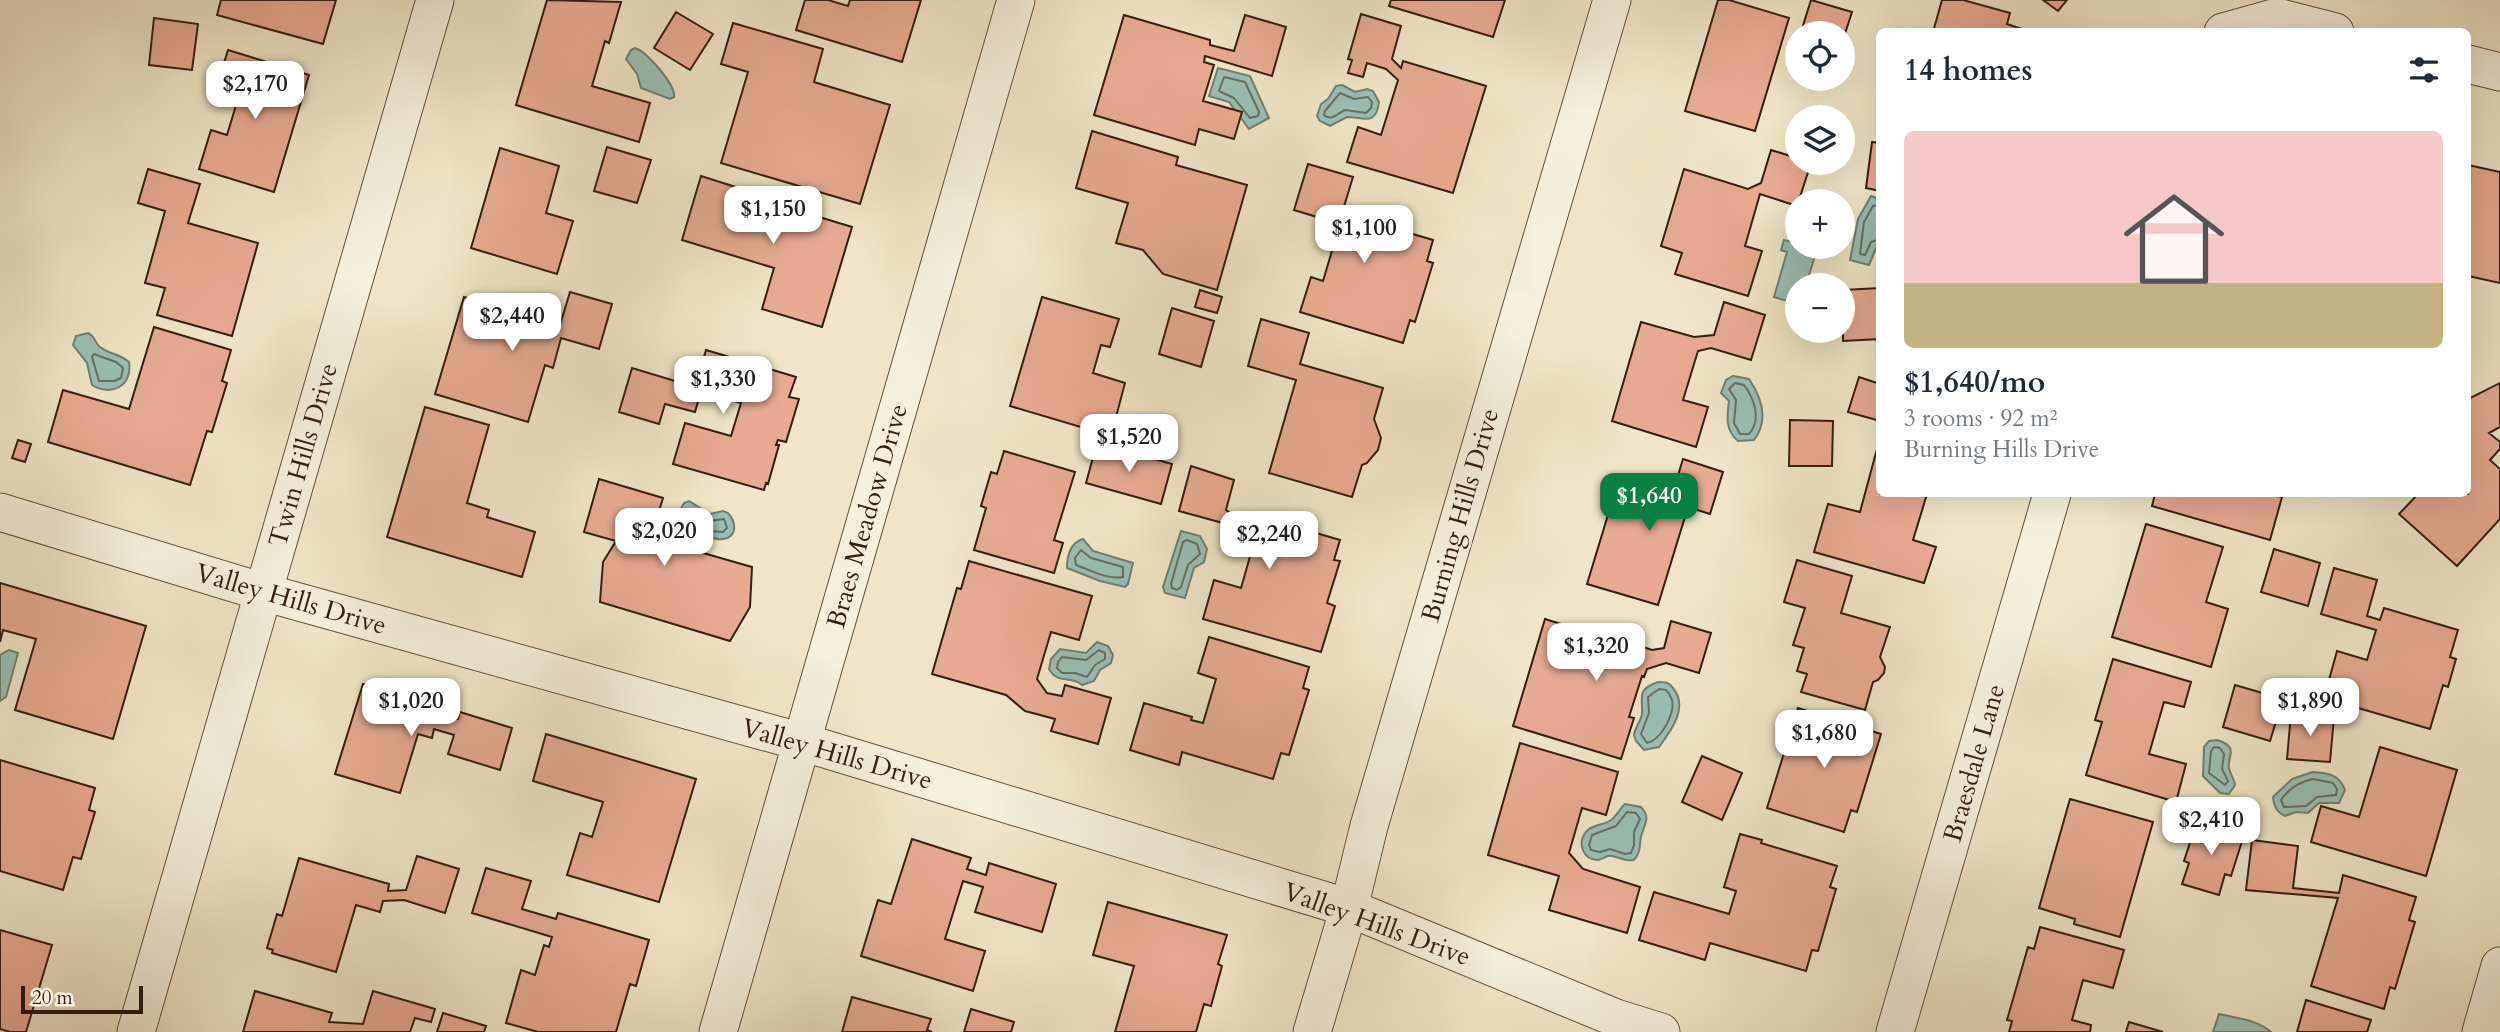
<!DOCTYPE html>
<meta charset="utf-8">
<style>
:root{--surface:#fff;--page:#f6f6f7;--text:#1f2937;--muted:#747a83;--line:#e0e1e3;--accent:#0b8043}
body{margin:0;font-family:Cardo,serif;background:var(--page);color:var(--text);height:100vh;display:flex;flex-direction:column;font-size:26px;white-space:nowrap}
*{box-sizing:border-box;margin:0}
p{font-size:23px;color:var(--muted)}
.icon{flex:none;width:38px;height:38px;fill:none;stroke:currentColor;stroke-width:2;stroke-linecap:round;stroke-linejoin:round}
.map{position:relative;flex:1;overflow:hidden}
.panel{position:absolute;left:1876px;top:28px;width:595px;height:469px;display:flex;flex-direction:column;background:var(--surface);border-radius:10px;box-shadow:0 7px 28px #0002}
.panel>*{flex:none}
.fabs{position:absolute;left:1785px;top:21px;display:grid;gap:14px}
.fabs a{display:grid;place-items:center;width:70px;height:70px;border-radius:50%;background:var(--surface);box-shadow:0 7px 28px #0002;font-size:35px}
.scale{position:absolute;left:21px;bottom:18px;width:122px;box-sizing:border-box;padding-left:7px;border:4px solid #351e0f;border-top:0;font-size:19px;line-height:24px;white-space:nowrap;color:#351e0f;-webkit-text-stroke:5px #f5efdb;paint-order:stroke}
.price{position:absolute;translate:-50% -60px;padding:0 16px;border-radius:14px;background:#fff;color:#222;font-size:23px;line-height:46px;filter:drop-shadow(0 2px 4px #0008)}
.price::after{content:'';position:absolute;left:50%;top:42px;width:21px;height:16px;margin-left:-10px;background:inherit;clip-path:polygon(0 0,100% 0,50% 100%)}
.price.active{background:var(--accent);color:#fff}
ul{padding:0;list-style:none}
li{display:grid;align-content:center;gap:14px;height:371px;padding:0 28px}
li+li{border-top:2px solid var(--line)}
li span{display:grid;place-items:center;height:217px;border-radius:10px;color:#555}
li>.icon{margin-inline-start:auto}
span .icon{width:126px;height:126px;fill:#fffc;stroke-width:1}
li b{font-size:30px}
h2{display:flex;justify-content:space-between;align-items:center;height:84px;padding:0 28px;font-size:30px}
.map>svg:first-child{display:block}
.water{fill:#9ac0b6;stroke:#727f73;stroke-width:2}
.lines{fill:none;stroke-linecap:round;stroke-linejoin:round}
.shore{stroke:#686f62;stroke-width:2}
.building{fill:#e7ab91;stroke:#351e0f;stroke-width:2}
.minor-casing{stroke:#64503d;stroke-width:39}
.minor{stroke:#f5efdb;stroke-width:37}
.labels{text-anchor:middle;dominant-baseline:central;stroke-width:5;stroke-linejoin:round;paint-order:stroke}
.street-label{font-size:26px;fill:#351e0f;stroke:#f5efdb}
</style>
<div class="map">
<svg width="2500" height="1032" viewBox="0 0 2500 1032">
<rect width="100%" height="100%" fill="#f0e6c7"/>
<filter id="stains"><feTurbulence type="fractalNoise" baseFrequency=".00286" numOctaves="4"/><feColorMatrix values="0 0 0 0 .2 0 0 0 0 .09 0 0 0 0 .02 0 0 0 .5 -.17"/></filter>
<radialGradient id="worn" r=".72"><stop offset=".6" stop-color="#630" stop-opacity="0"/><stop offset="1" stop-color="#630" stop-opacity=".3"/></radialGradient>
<path class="water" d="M635 48C647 52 676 85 674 97L670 99 641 88 637 74 626 59 631 50Z
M1218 68 1250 76 1269 118 1249 129 1229 102 1209 96Z
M1342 85 1355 92 1367 89 1373 91 1379 102C1376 127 1363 117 1347 117L1330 126 1320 121 1317 116 1321 104 1328 99 1336 86Z
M1871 196 1879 199V241L1869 265 1850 260 1858 219Z
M1784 240 1797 243V247L1817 249 1806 285H1797V304L1774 297 1787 252 1781 250Z
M88 333C96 337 94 342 100 347 109 354 120 354 129 362 133 386 111 397 92 385L87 363 73 345 76 336Z
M1733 376 1749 379C1762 398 1769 420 1754 440L1738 441C1725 430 1727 417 1729 401L1721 393 1726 380Z
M689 501 710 514 723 511 728 513C736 522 738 537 723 539 715 540 718 538 711 538 705 538 700 542 695 544L689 540 685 526 678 514 684 503Z
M1181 531 1200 536 1207 549 1204 562 1194 568 1185 598 1165 593 1163 587Z
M1083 539 1093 551 1133 563 1128 584 1125 587 1100 581 1067 568C1067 556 1070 543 1083 539Z
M1097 642 1108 646 1113 655 1111 663 1100 670 1094 681 1082 685C1071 675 1058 685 1049 669L1051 659 1060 649 1086 653Z
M9 650 18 653 6 697 0 701V655Z
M1658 682C1665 682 1669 682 1673 688 1689 707 1671 731 1659 747L1644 750 1636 741 1634 735C1635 727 1641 721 1642 714 1643 696 1636 690 1658 682Z
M2217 740C2240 747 2227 756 2229 768 2230 774 2234 778 2235 785L2229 794 2220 793 2203 776 2204 747 2209 741Z
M2312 772C2328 773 2339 774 2345 790L2339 803H2319L2308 813 2296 812 2285 816C2277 812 2274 807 2273 797L2292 779Z
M1625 804 1641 807C1650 817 1646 822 1642 833 1638 844 1643 849 1634 860 1622 862 1614 854 1608 856 1605 857 1602 859 1598 860 1583 860 1577 843 1586 832 1592 824 1603 826 1611 820 1617 816 1619 809 1625 804Z
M2219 1014C2236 1018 2258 1020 2271 1032H2213Z"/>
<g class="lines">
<path class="shore" d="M1224 77 1245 82 1259 112 1258 116 1250 118 1234 98 1219 91Z
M1340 93 1354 99 1368 97 1372 102 1371 108 1366 113 1345 110C1337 113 1332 122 1324 115L1325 111Z
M1880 205 1873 206 1864 222 1860 254 1865 255 1871 242 1880 239
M94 354 116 362 123 368 121 378 114 381H99L92 357Z
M1735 383 1744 385C1754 398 1762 420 1749 434H1740L1734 423 1736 400 1729 389Z
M689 512 709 521 724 519 727 528 723 532 709 531 696 535 687 516Z
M1187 540 1197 544 1200 554 1188 565 1181 587 1177 590 1172 588 1171 584 1183 542Z
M1081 550 1091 558 1123 567V577C1108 580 1090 570 1076 565L1075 558Z
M1099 650 1105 653V659L1095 665 1087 677 1075 673H1062L1057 668 1058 662 1062 657 1086 660Z
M1659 689 1666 690C1668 692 1671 697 1672 700 1675 714 1661 740 1647 743L1641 734 1649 713 1648 697Z
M2214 747 2220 748 2224 754 2222 769 2228 781 2225 785 2209 773 2211 751Z
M2313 779 2333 783 2337 789 2336 795 2317 797 2306 806 2284 807 2281 800C2289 788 2299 782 2313 779Z
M1627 812 1636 813 1640 819 1634 832V845L1631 853 1625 854 1610 849 1600 852 1591 850 1589 845 1592 835 1616 826Z"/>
</g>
<path class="building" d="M221 0H336L323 44 217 15Z
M547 0 621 2 609 43 605 41 592 86 650 103 639 142 516 105Z
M805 0H828L848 6 850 0H921L902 62 796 30Z
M1391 0H1505L1493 37 1389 6Z
M1718 0H1729L1789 18 1755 131 1685 111Z
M1811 0 1852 12 1843 40V33L1801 32Z
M1942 0H1963L2010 13 2007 24 2031 32H1933Z
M2043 0H2067L2058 11Z
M676 12 713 34 690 70 654 48Z
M1361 14 1401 26 1392 59 1401 68 1403 61 1486 86 1453 193 1347 162 1358 127 1381 135 1398 80 1386 69 1367 63 1363 77 1348 73 1352 60 1348 59Z
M1124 15 1210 40V45L1234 51 1245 15 1286 27 1272 76 1205 56 1204 62 1214 65 1203 101 1242 112 1234 139 1199 129 1195 145 1094 115Z
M154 18 198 24 192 70 149 65Z
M733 23 823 49 814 82 890 105 860 204 721 163 748 72 721 64Z
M228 50 309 75 274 192 199 169 211 130 227 135 237 102 214 95Z
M1092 131 1178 157 1176 165 1247 185 1217 290 1163 274 1143 250 1116 243 1128 203 1076 188Z
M1872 142 1880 143V191L1866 188Z
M607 147 651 160 637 203 594 191Z
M500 148 559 166 546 213 573 221 557 274 471 248Z
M1771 150 1797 158V163H1811L1797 206 1760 194 1745 246 1762 251 1748 296 1675 274 1682 253 1661 246 1684 169 1748 189 1761 183Z
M1308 164 1353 177 1342 213 1433 240 1427 261 1433 263 1415 322 1410 320 1403 343 1300 312 1311 277 1323 281 1340 224 1294 210Z
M2468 165 2500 172V283L2468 276Z
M148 169 200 184 188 223 258 243 232 336 157 315 165 288 145 283 165 211 138 203Z
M701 176 745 190 744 194 852 227 822 327 762 309 774 268 682 240Z
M1880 288V339L1843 341V290Z
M1200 290 1222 297 1217 313 1195 307Z
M570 292 612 304 599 349 561 338 553 368 545 365 528 422 435 394 464 297 560 325Z
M1042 297 1119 319 1110 347 1101 345 1093 373 1125 383 1111 436 1010 406Z
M1724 302 1765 315 1751 360 1711 348 1698 351 1683 400 1708 407 1696 447 1612 421 1641 322 1694 337 1714 335Z
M1172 308 1214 321 1201 367 1159 354Z
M1261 319 1309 333 1300 364 1383 388 1374 419 1381 438 1378 450 1367 463 1362 465 1352 497 1269 473 1296 380 1248 366Z
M154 327 231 350 222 381 227 383 212 432 207 431 190 485 48 442 63 390 129 409Z
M706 350 796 377 789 397 799 399 786 442 778 440 776 445H779L768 484 766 483 764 490 673 464 685 423 731 436 741 403 701 391 695 412 665 404 659 424 619 412 632 368 695 387Z
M1859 377 1880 384V421L1848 412Z
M2500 383V427L2489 433 2500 442V449L2490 460 2500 469V519L2457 566 2399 514 2418 494H2468V399Z
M425 407 489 425 467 503 489 510 487 517 535 532 522 577 387 537Z
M1790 420 1833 421 1832 466H1789Z
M18 440 31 444 25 462 12 458Z
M1097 443 1172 464 1161 504 1086 483Z
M1877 449 1880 450V494H1927L1913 540 1936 547 1924 583 1814 552 1828 504 1860 512Z
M1004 451 1075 472 1054 540 1063 543 1054 573 974 550 986 508 981 506 991 472 997 474Z
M1683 459 1723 472 1710 514 1688 507 1658 605 1587 584 1618 482 1671 498Z
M1191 466 1234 480 1226 510 1243 521 1245 512 1340 540 1334 560 1340 561 1327 603 1335 606 1321 652 1203 619 1214 580 1241 588 1253 546 1237 542 1239 534 1219 522 1179 511Z
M599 479 663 498 651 538 752 567 750 607 730 641 600 602 603 562 616 541 584 532Z
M2155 494H2270L2282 497 2270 540 2152 506Z
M2146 524 2223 547 2206 602 2228 609 2211 667 2112 637Z
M2274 549 2320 563 2308 606 2261 592Z
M1797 560 1852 576 1841 613 1890 627 1880 657 1885 667 1884 673 1878 680 1873 682 1865 710 1801 692 1807 674 1797 671 1804 648 1793 645 1805 608 1784 602Z
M969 561 1092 596 1079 640 1051 632 1037 679 1047 693 1062 696 1065 685 1111 698 1098 744 1051 731 1055 719 1025 711 1006 695 932 674 957 588 961 589Z
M2334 568 2377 580 2367 616 2380 620 2384 608 2458 630 2450 657 2456 659 2448 687 2443 685 2430 729 2324 698 2337 651 2367 660 2376 630 2321 614Z
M0 583 146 626 113 739 15 710 36 639 3 630 0 642Z
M1545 619 1628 645V642L1652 650 1664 648 1671 621 1711 633 1699 673 1666 663 1647 669 1644 677 1642 676 1629 717 1634 718 1621 759 1513 726Z
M1209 637 1309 667 1303 688 1309 690 1289 755 1281 753 1273 779 1182 752 1179 765 1130 750 1144 703 1192 717 1191 720 1203 723 1216 679 1198 673Z
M2113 659 2191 682 2184 707 2164 702 2149 754 2186 764 2176 802 2086 775 2102 722 2095 720Z
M363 684 442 707 441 714 458 719 460 712 512 728 500 770 448 754 454 735 434 729 432 738 418 734 400 793 335 774Z
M2235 685 2283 699 2270 741 2223 727Z
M1798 708 1881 734 1857 812 1851 810 1844 832 1767 808Z
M2291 713 2334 717 2330 762 2287 759Z
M546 734 696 779 659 902 567 875 580 833 592 837 603 802 533 781Z
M1520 743 1618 772 1606 815 1582 808 1569 853 1583 869 1640 887 1627 933 1549 910 1559 876 1488 855Z
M2380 747 2457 770 2426 876 2311 842 2321 806 2359 817Z
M1702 756 1742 773 1722 820 1682 802Z
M0 760 95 788 89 810 95 812 81 859 73 857 63 890 0 871Z
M2070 799 2153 822 2120 937 2074 924 2075 919 2039 908Z
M2197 821 2244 835 2231 876 2225 874 2219 895 2182 884 2189 863 2184 861Z
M1740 834 1762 840 1761 843 1837 866 1830 887 1836 889 1818 951 1812 950 1806 971 1710 943 1705 960 1639 940 1654 892 1729 914 1736 891 1724 887Z
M912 839 971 858 967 869 986 875 989 863 1056 884 1042 932 975 912 983 887 963 881 945 939 985 951 973 991 861 956 878 900 891 904Z
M2252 840 2298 846 2293 888 2339 893 2343 875 2416 897 2409 920 2415 922 2395 989 2390 987 2384 1009 2311 986 2338 898 2246 890Z
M417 856 459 869 445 913 404 900 383 901 380 912 356 905 336 972 272 953 273 950 267 948 277 914 282 916 299 858 389 884 388 891 406 890Z
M486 868 531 881 522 909 556 919 558 913 649 940 636 986 630 984 616 1032H538L506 1023 521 970 535 975 544 945 549 947 552 937 472 913Z
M1108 902 1227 935 1218 964 1222 966 1211 1006 1204 1004 1196 1032H1115L1134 966 1093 955Z
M2040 927 2124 950 2113 988 2083 980 2072 1020 2091 1025 2090 1032H2009L2012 1021 2007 1020 2028 947 2034 949Z
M0 930 52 945 26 1032H10L0 1029Z
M255 991 332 1013 329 1022 363 1024 373 991 435 1009 431 1022 415 1018 410 1032H243Z
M852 997 931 1019 927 1030 932 1032H842Z
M2306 1000 2371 1020 2367 1032H2297Z
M971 1009 1014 1022 1011 1032H964Z
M443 1013 486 1026 484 1032H437Z
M2129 1022 2163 1032H2126Z"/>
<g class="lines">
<g class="minor-casing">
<path id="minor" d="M2223 32 2277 17 2335 32
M2468 64 2500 72
M0 512 263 592 802 742 1349 908 1616 1018 1661 1032
M136 1032 435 0
M718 1032 1016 0
M1312 1032 1349 908 1369 826 1612 0
M1895 1032 2052 494
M2481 1032 2500 966"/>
</g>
<use href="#minor" class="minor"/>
</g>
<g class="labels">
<g class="street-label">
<text transform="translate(303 455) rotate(-74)">Twin Hills Drive</text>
<text transform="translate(1460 515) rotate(-74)">Burning Hills Drive</text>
<text transform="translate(867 516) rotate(-74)">Braes Meadow Drive</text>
<text transform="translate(291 599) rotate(16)">Valley Hills Drive</text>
<text transform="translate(837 754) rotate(16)">Valley Hills Drive</text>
<text transform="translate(1974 763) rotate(-74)">Braesdale Lane</text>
<text transform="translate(1377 924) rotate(20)">Valley Hills Drive</text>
</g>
</g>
<rect width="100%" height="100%" filter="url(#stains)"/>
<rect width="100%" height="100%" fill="url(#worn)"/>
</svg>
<div class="fabs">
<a><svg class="icon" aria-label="locate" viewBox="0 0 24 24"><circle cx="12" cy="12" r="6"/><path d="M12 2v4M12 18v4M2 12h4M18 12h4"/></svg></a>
<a><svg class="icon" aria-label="layers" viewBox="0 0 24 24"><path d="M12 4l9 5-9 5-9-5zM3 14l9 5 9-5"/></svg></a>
<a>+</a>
<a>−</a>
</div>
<div class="scale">20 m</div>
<b class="price" style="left:255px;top:121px">$2,170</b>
<b class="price" style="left:773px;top:246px">$1,150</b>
<b class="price" style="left:1364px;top:265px">$1,100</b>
<b class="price" style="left:512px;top:353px">$2,440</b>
<b class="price" style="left:723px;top:416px">$1,330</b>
<b class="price" style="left:1129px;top:474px">$1,520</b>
<b class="price active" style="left:1649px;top:533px">$1,640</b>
<b class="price" style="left:664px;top:568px">$2,020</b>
<b class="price" style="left:1269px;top:571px">$2,240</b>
<b class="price" style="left:1596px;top:683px">$1,320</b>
<b class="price" style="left:411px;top:738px">$1,020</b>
<b class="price" style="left:2310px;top:738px">$1,890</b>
<b class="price" style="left:1824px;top:770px">$1,680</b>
<b class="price" style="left:2211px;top:857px">$2,410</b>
<section class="panel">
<h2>14 homes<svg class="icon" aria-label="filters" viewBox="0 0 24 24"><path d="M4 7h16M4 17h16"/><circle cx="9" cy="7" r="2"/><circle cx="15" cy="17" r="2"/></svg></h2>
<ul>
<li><span style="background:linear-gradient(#f6c9c9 70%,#c2b280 0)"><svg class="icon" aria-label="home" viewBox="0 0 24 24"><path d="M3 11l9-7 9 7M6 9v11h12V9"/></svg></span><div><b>$1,640/mo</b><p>3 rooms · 92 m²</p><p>Burning Hills Drive</p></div></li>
</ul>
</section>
</div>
